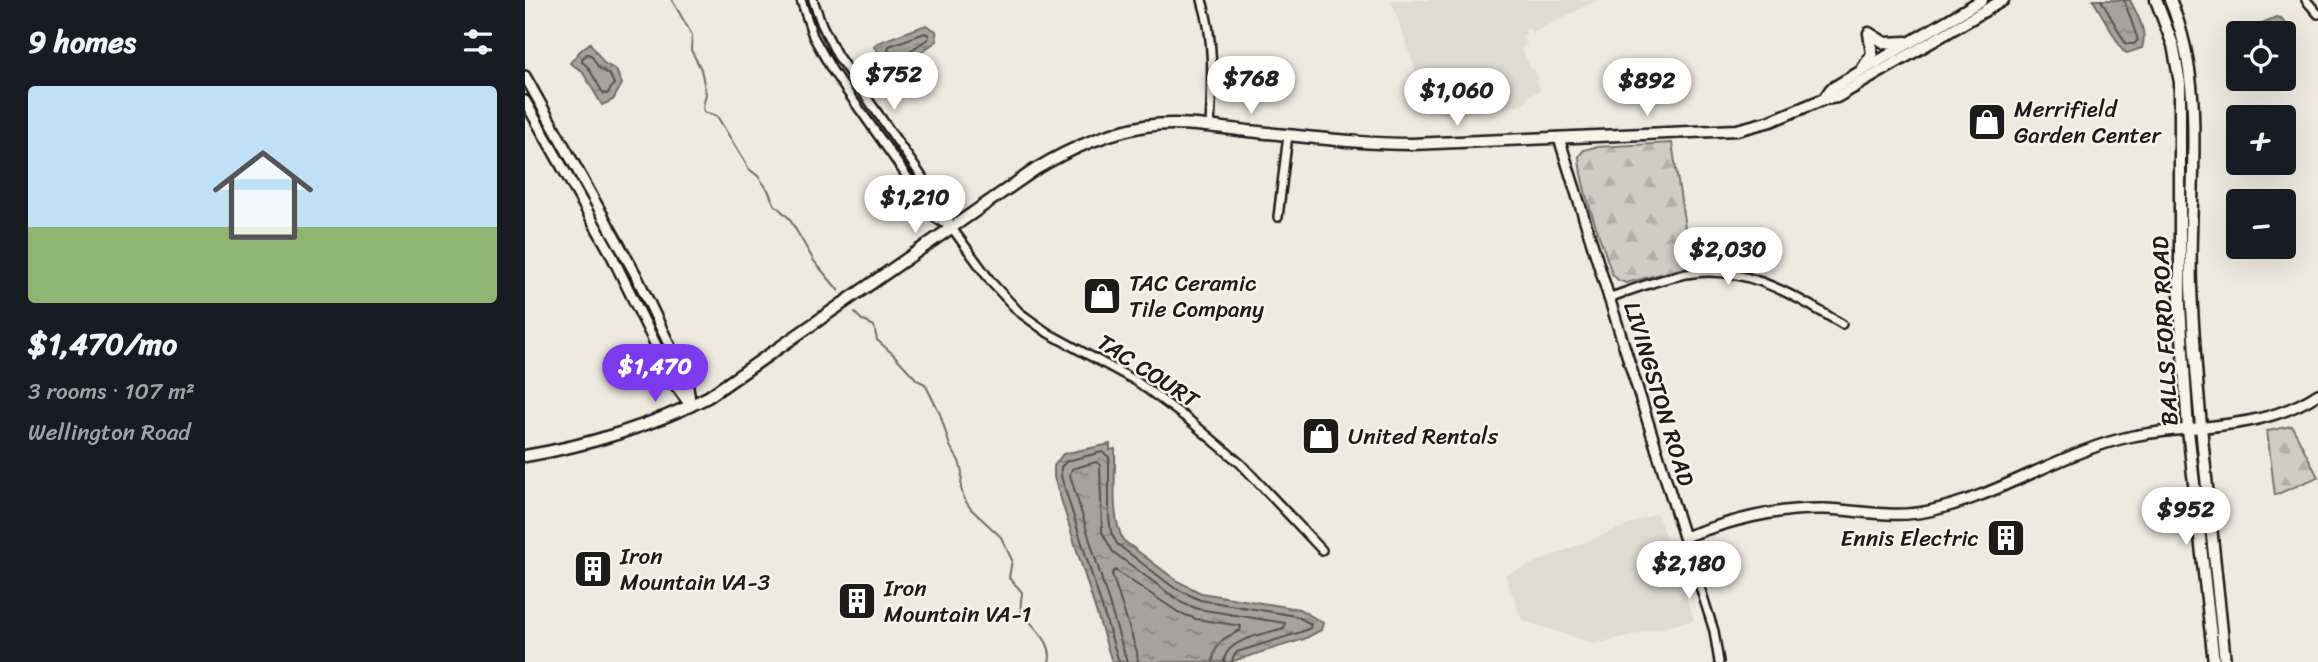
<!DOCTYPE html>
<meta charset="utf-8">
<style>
:root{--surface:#171b24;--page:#20242c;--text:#f1f3f6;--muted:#9ea1a6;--accent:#7c3aed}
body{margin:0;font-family:Sriracha,sans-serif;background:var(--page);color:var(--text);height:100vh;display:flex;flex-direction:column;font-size:26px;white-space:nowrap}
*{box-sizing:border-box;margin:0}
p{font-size:23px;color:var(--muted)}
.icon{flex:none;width:38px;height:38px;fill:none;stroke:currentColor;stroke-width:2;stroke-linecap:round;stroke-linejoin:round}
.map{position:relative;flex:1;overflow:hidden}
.side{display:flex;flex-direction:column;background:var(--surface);width:525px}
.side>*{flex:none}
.buttons{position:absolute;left:1701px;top:21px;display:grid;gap:14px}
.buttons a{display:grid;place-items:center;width:70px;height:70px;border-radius:7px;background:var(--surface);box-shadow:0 7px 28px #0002;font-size:35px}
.price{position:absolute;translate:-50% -60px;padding:0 16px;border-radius:24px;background:#fff;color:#222;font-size:23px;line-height:46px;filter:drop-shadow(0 2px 4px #0008)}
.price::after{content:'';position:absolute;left:50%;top:42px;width:21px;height:16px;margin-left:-10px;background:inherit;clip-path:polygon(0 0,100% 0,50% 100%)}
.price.selected{background:var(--accent);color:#fff}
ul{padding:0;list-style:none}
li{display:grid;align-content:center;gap:14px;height:371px;padding:0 28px}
li span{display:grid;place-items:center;height:217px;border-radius:7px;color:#555}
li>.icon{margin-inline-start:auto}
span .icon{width:126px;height:126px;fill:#fffc;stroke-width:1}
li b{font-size:30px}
h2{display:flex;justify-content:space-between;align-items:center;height:84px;padding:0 28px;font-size:30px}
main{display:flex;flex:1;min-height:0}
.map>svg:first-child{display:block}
.built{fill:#dedbd1}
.forest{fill:url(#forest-firs);stroke:#767470;stroke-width:2}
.water{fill:url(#water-ripples);stroke:#6f6d69;stroke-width:2}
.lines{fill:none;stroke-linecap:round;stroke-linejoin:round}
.shore{stroke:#535250;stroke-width:2}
.stream{stroke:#6f6d69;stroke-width:2}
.minor-casing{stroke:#1c1c1c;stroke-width:12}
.tertiary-casing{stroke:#1c1c1c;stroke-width:14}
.secondary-casing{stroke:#1c1c1c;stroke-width:15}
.minor{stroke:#f7f3e8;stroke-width:7}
.tertiary{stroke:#f7f3e8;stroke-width:9}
.secondary{stroke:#f7f3e8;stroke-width:10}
.labels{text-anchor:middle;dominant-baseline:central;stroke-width:5;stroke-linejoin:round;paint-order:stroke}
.poi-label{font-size:23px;fill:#1c1c1c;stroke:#f7f3e8;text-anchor:start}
.street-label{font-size:23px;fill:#1c1c1c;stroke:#f7f3e8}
</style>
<main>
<section class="side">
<h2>9 homes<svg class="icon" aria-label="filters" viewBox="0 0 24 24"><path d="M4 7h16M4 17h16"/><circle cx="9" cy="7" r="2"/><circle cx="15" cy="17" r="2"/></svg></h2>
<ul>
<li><span style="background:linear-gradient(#bfe0f5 65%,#8fb573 0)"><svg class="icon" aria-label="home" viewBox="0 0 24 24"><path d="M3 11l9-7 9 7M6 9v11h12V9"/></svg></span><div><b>$1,470/mo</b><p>3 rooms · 107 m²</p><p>Wellington Road</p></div></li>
</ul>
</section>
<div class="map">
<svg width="1793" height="662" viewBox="0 0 1793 662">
<defs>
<pattern id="forest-firs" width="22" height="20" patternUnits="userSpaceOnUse" patternTransform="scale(1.75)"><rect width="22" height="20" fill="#cfccc3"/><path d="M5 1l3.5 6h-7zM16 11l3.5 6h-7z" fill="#b1afa7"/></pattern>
<pattern id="water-ripples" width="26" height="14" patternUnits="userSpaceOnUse" patternTransform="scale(1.75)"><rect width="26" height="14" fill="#a6a39d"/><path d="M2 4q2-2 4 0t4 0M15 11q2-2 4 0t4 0" fill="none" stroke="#86847f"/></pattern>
</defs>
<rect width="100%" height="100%" fill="#eeeae0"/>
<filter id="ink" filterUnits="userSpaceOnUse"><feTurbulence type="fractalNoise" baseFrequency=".0143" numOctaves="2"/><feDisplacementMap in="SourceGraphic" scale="14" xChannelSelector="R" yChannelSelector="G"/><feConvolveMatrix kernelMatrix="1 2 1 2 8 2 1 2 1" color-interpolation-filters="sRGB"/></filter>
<g filter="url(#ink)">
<path class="built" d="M866 0H1073L1016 29 1007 33 1004 29 1000 30 1001 34 997 37 1002 44 996 48 1006 69H1009L1013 78 1010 80 1016 90 1002 97V102L993 106 931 115 915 114 903 108Z
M1132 513 1169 620 1070 644 997 620 980 575Z"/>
<path class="forest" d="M1147 143 1166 266 1101 283 1093 280 1087 274C1077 241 1055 189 1054 156L1059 150 1070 147Z
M1767 426 1793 477 1750 495 1742 431Z"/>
<path class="water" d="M1568 0H1605C1612 15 1623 31 1617 48L1602 53 1598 51Z
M1751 17 1756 18 1771 35 1759 45V33H1713V50L1709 41 1713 33Z
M401 25 411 31 412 41 371 69 349 47 352 43Z
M65 43 79 63 91 70 97 84 88 100 77 105 57 71 45 63 55 51Z
M585 444V450L590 449C591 478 585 514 598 540L652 581 676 593 774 609 798 623 796 630 779 639 705 662H587L529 477V466L538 454Z"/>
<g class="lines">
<path class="shore" d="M1576 0 1601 44H1609L1613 40 1599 0
M400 33 404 35 403 39 374 58H370L363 50 364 46Z
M62 54 66 55 74 68 85 75 89 84 82 94 78 93 63 67 57 62V59Z
M594 662 536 476V467L542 461 577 452 584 457V517L586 532 592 544 648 587 675 600 771 616 786 624 785 628 776 632 712 652 708 657 707 662
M602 662 545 475 547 469 571 462 575 465 577 532 588 552 657 603 673 609 760 623 759 628C740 634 700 639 699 662
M613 662 612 652 587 574 590 570 653 612 671 619 716 626 715 631C699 637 689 643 688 662"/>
<path class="stream" d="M147 0 167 35 166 50 176 69 181 94 178 107 179 112 192 116 224 169 233 176 243 190 249 204 264 218 289 261 314 291
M330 313 337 320 349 326 352 340 369 355 392 380 400 384 415 414 425 446 434 461 437 472 436 488 439 499 446 509 476 537 487 560 484 578C505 600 494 586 496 610 505 626 530 641 524 662"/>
<g class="minor-casing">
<path id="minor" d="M276 0 288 36 307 70 412 219 427 228
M288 0 297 25 312 55 418 207 427 228 467 283 494 312 523 333 611 381 664 420 716 464 797 550
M677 0C690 42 687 84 685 127
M1781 0 1793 14
M753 217 763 135
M1083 298C1109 289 1134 279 1161 274 1219 263 1269 296 1317 324
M1159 537 1189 631 1194 662"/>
</g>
<g class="tertiary-casing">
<path id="tertiary" d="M0 76 111 275 162 382 166 406
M0 101 84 250 151 386 166 406
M1034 138 1159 537C1205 521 1249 508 1298 509 1335 510 1368 519 1404 511 1475 496 1537 451 1608 436 1671 424 1737 431 1793 394"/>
</g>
<g class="secondary-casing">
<path id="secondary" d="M1631 0 1648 45 1655 83V305L1663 430 1689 662
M1645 0C1684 93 1662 191 1666 288 1672 413 1688 538 1700 662
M1344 33 1360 43 1381 42
M1338 68 1347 54 1344 33
M1299 99 1306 89 1457 0
M0 456C61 446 129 425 183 397L511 169C546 148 580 133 620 126 654 121 688 127 722 131 777 136 832 144 887 144L1212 130 1246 121 1299 99 1312 97 1478 0"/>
</g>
<use href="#minor" class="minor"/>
<use href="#tertiary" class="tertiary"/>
<use href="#secondary" class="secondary"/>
</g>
</g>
<defs>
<g id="shop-square" transform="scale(2.0125)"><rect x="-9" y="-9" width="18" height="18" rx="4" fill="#1c1c1c" stroke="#f7f3e8"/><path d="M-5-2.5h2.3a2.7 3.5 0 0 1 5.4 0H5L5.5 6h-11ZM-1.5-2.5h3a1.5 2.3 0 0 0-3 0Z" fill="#fff"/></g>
<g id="building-square" transform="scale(2.0125)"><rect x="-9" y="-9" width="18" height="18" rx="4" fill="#1c1c1c" stroke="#f7f3e8"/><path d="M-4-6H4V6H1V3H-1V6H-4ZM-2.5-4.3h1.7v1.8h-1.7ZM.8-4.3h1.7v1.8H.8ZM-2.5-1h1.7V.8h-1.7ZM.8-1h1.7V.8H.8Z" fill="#fff"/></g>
</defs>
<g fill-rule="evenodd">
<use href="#shop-square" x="1462" y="122"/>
<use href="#shop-square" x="577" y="296"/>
<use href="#shop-square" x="796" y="436"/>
<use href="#building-square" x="1481" y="538"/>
<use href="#building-square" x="68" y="569"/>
<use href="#building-square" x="332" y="601"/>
</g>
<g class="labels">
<g class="poi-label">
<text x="1489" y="109">Merrifield<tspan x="1489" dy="26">Garden Center</tspan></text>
<text x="604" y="283">TAC Ceramic<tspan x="604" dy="26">Tile Company</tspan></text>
<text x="823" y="436">United Rentals</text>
<text x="1454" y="538" text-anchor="end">Ennis Electric</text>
<text x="95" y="556">Iron<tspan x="95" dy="26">Mountain VA-3</tspan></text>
<text x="359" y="588">Iron<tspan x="359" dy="26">Mountain VA-1</tspan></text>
</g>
<g class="street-label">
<text transform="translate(1640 331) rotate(-93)">BALLS FORD ROAD</text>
<text transform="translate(623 371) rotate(33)">TAC COURT</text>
<text transform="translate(1134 394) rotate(73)">LIVINGSTON ROAD</text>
</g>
</g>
</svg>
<div class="buttons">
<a><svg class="icon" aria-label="locate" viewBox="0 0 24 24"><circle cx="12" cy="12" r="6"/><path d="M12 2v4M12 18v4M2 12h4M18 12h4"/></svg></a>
<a>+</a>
<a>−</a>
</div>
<b class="price" style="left:369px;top:112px">$752</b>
<b class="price" style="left:726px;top:116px">$768</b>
<b class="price" style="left:1122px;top:118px">$892</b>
<b class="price" style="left:932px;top:128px">$1,060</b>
<b class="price" style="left:390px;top:235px">$1,210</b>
<b class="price" style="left:1203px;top:287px">$2,030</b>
<b class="price selected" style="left:130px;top:404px">$1,470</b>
<b class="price" style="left:1661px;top:547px">$952</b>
<b class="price" style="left:1164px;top:601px">$2,180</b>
</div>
</main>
